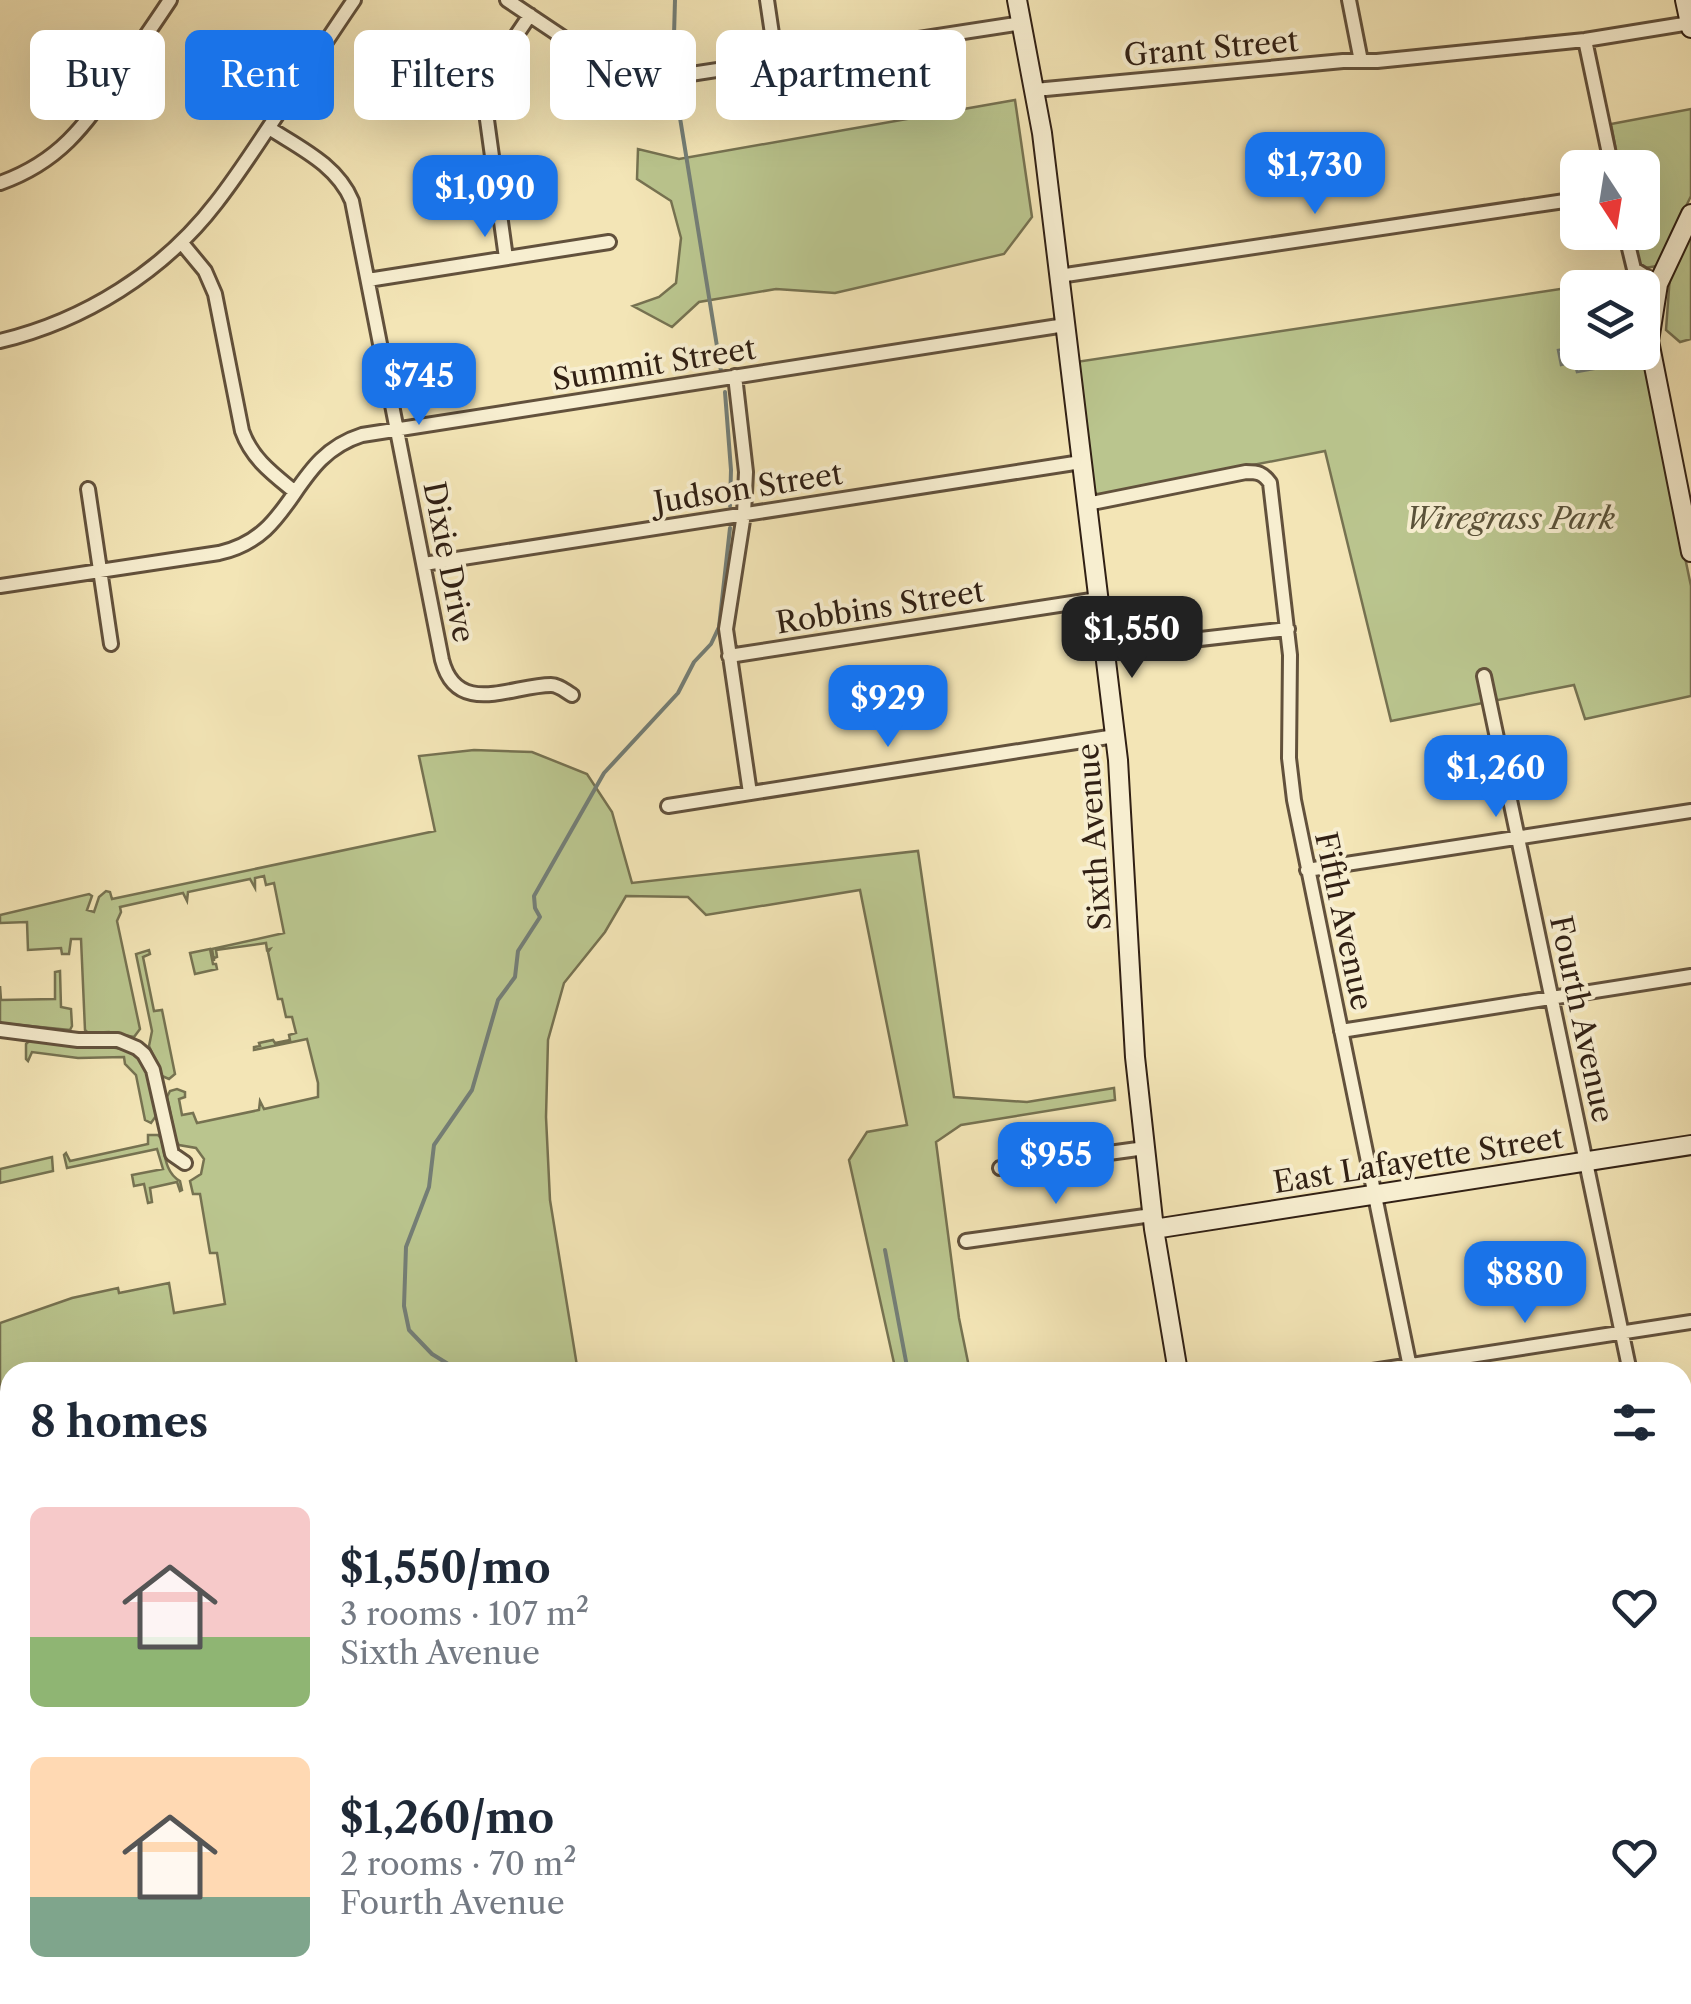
<!DOCTYPE html>
<meta charset="utf-8">
<style>
:root{--surface:#fff;--page:#f2f2f3;--text:#1f2937;--muted:#747a83;--accent:#1a73e8}
body{margin:0;font-family:"Libre Caslon Text",serif;background:var(--page);color:var(--text);height:100vh;display:flex;flex-direction:column;font-size:38px;white-space:nowrap}
*{box-sizing:border-box;margin:0}
p{font-size:32px;color:var(--muted)}
.icon{flex:none;width:55px;height:55px;fill:none;stroke:currentColor;stroke-width:2;stroke-linecap:round;stroke-linejoin:round}
.map{position:relative;flex:1;overflow:hidden}
.panel{position:absolute;left:0px;top:1362px;width:1692px;height:642px;display:flex;flex-direction:column;background:var(--surface);border-radius:30px 30px 0 0;box-shadow:0 10px 40px #0002}
.panel>*{flex:none}
.top-card{position:absolute;left:30px;top:30px;width:1000px;height:90px;display:flex;gap:20px}
.needle{width:65px;rotate:168deg}
.controls{position:absolute;left:1560px;top:150px;display:grid;gap:20px}
.controls a{display:grid;place-items:center;width:100px;height:100px;border-radius:15px;background:var(--surface);box-shadow:0 10px 40px #0002;font-size:50px}
.price{position:absolute;translate:-50% -85px;padding:0 22px;border-radius:20px;background:var(--accent);color:#fff;font-size:32px;line-height:65px;filter:drop-shadow(0 2px 5px #0008)}
.price::after{content:'';position:absolute;left:50%;top:60px;width:30px;height:22px;margin-left:-15px;background:inherit;clip-path:polygon(0 0,100% 0,50% 100%)}
.price.on{background:#222;color:#fff}
ul{padding:0;list-style:none}
li{display:flex;align-items:center;gap:30px;height:250px;padding:0 30px}
li span{display:grid;place-items:center;flex:none;width:280px;height:200px;border-radius:15px;color:#555}
li>.icon{margin-inline-start:auto}
span .icon{width:120px;height:120px;fill:#fffc;stroke-width:1}
li b{font-size:42px}
h2{display:flex;justify-content:space-between;align-items:center;height:120px;padding:0 30px;font-size:42px}
.pill{padding:0 35px;border-radius:15px;background:var(--surface);box-shadow:0 10px 40px #0002;font-size:35px;line-height:90px}
.pill.on{background:var(--accent);color:#fff}
.map>svg:first-child{display:block}
.green{fill:#bac58e;stroke:#767251;stroke-width:2.5}
.water{fill:#a0bdb8;stroke:#747e76;stroke-width:2.5}
.lines{fill:none;stroke-linecap:round;stroke-linejoin:round}
.stream{stroke:#747e76;stroke-width:4}
.street-casing{stroke:#62513c;stroke-width:18}
.secondary-casing{stroke:#312014;stroke-width:22}
.primary-casing{stroke:#312014;stroke-width:25}
.street{stroke:#f7eed0;stroke-width:12}
.secondary{stroke:#f7eed0;stroke-width:18}
.primary{stroke:#f3e5b6;stroke-width:20}
.labels{text-anchor:middle;dominant-baseline:central;stroke-width:8;stroke-linejoin:round;paint-order:stroke}
.street-label{font-size:30px;fill:#312014;stroke:#f7eed0}
.park-label{font-size:30px;font-style:italic;fill:#5a5239;stroke:#f7eed0}
</style>
<div class="map">
<svg width="1691" height="2004" viewBox="0 0 1691 2004">
<rect width="100%" height="100%" fill="#f3e5b6"/>
<filter id="stains"><feTurbulence type="fractalNoise" baseFrequency=".002" numOctaves="4"/><feColorMatrix values="0 0 0 0 .2 0 0 0 0 .09 0 0 0 0 .02 0 0 0 .5 -.17"/></filter>
<radialGradient id="worn" r=".72"><stop offset=".6" stop-color="#630" stop-opacity="0"/><stop offset="1" stop-color="#630" stop-opacity=".3"/></radialGradient>
<path class="green" d="M1015 100 1032 217 1004 254 835 293 776 289 699 302 672 327 633 306 659 297 676 283 681 238 671 201 637 179 638 149 679 159Z
M1691 109V196L1657 266 1645 268 1638 263 1632 233 1642 232V168L1619 167 1611 124Z
M1691 234V339L1680 342 1666 330 1670 275Z
M1600 283 1625 284 1636 287 1578 288V352H1642L1691 586V696L1585 719 1574 685 1391 721 1325 451 1098 495 1092 490 1076 362Z
M474 750 532 752 587 774 612 812 632 883 918 851 954 1097 1027 1102 1114 1088 1115 1100 961 1125 936 1142 959 1318 970 1372H896L849 1160 867 1132 907 1125 860 890 706 915 688 897 626 896 605 932 564 983 548 1040 546 1117 550 1200 578 1372H10V1451L0 1453V1323L72 1298 118 1288 119 1293 169 1283 174 1313 225 1304 217 1253H210L200 1194H193L190 1181 201 1174 204 1159 196 1148 179 1145 176 1141 167 1097 170 1091 177 1089 185 1092V1097L179 1099 182 1115 193 1113 197 1123 259 1110 260 1101 264 1109 318 1097V1083L307 1039 254 1050V1047L260 1046 259 1043 273 1040 275 1043 290 1040 289 1035 296 1033 292 1017H286L282 999H278L268 952 270 949 267 950 266 943 216 950 217 957 214 958V961L212 949 284 933 274 883 266 885 264 876 255 878V888L250 879 188 892 187 901 183 893 120 907 121 912 117 921 140 1029 134 1037 109 1032 88 1033 85 1030 81 939H71L69 954H62L61 948 28 950 27 922 0 923V915L89 894 92 896 87 910 94 912 99 897 106 891 110 892 112 899 435 831 419 756Z
M210 949 213 964H216L217 969 195 974 190 953Z
M149 950 150 954 143 957 154 1011 162 1010 175 1074 169 1079 162 1076 149 1046 152 1031 136 954Z
M60 971 61 1007 71 1009 72 1026 70 1030 0 1023V986L1 1000 55 999V972Z
M30 1040C46 1042 61 1045 77 1046 103 1048 132 1041 146 1070 152 1084 153 1101 156 1116L151 1123 145 1120 136 1075 125 1064 124 1057 78 1058 32 1052 28 1061 26 1059V1044Z
M148 1135H158L161 1138C165 1154 165 1173 180 1181L182 1190 180 1191 177 1182 150 1188 152 1202 148 1203 144 1184 134 1186 132 1175 163 1169 157 1149 67 1168 64 1155 66 1153 70 1161 148 1144Z
M52 1157 53 1171 0 1183V1169Z
M1691 1494V1740L1682 1741V1495Z
M1691 1882V2004H1395L1389 1995H1682L1683 1884Z
M29 1995H88L78 2004H15Z
M150 1995H1132L1112 2004H151L146 1999Z
M1177 1995H1238L1240 2004H1157Z"/>
<path class="water" d="M1577 335 1578 352 1596 353 1599 368 1577 372 1574 362 1561 365 1558 350 1571 348 1570 337Z"/>
<g class="lines">
<path class="stream" d="M673 71 675 0
M675 87 721 371
M725 392 731 470 730 506
M885 1250 908 1372
M461 1372 432 1354 409 1330 404 1306 406 1247 429 1187 434 1145 472 1090 498 1000 515 977 518 951 540 917 535 908 534 896 604 773 678 693 694 662 711 644 719 627 730 528
M792 1995 794 2004
M1184 1995 1189 2000 1190 2004
M1408 1995 1410 2004
M1581 2004 1691 1999"/>
<g class="street-casing">
<path id="street" d="M507 0 619 75 639 82 1022 23
M767 0 776 61
M1349 0 1361 61
M1585 40 1612 168
M1035 90 1343 61H1377L1585 40 1690 23
M269 128C300 148 337 165 352 201L442 660C457 718 512 685 551 685 559 685 565 691 572 695
M0 183C59 162 84 127 118 77 135 51 153 26 170 0
M1625 232 1634 269 1658 284
M181 242 205 271 215 294 242 431C252 459 273 474 295 492
M506 258 484 98 491 73 530 15
M1059 276 1578 199
M368 280 609 242
M0 341C84 321 163 272 216 203 238 175 257 145 277 115 303 77 328 38 354 0
M735 376 746 472 744 514 726 629 750 793
M88 489 111 644
M1087 504 1246 472C1258 472 1263 473 1270 483L1290 655 1289 758 1294 800 1411 1372
M424 564 1081 462
M0 586 219 553C297 536 289 458 362 435L1065 325
M1104 650 1288 629
M729 656 1098 599
M1484 676 1630 1372
M668 806 1115 736
M1307 870 1691 811
M0 1030 78 1040H118L137 1048 144 1054 153 1070 172 1154 185 1163
M1341 1031 1691 976
M1000 1168 1145 1148
M966 1241 1152 1215
M1366 1372 1691 1322
M1682 1735 1691 1734"/>
</g>
<g class="secondary-casing">
<path id="secondary" d="M1017 0 1042 133 1118 760 1135 1057 1154 1229 1178 1372
M1685 0 1691 28
M1691 214 1658 284 1649 341 1691 552
M1154 1229 1691 1145
M1682 1485 1691 1484
M1346 1995 1348 2004
M100 2004 111 1995"/>
</g>
<g class="primary-casing">
<path id="primary" d="M0 1503 10 1505
M0 1532 10 1533
M1682 1806 1691 1804
M1682 1834 1691 1833"/>
</g>
<use href="#street" class="street"/>
<use href="#secondary" class="secondary"/>
<use href="#primary" class="primary"/>
</g>
<g class="labels">
<g class="street-label">
<text transform="translate(1211 48) rotate(-5)">Grant Street</text>
<text transform="translate(654 364) rotate(-9)">Summit Street</text>
<text transform="translate(748 488) rotate(-9)">Judson Street</text>
<text transform="translate(449 562) rotate(79)">Dixie Drive</text>
<text transform="translate(880 607) rotate(-9)">Robbins Street</text>
<text transform="translate(1094 837) rotate(-94)">Sixth Avenue</text>
<text transform="translate(1344 921) rotate(78)">Fifth Avenue</text>
<text transform="translate(1582 1019) rotate(78)">Fourth Avenue</text>
<text transform="translate(1418 1160) rotate(-9)">East Lafayette Street</text>
</g>
<g class="park-label">
<text x="1510" y="518">Wiregrass Park</text>
</g>
</g>
<rect width="100%" height="100%" filter="url(#stains)"/>
<rect width="100%" height="100%" fill="url(#worn)"/>
</svg>
<div class="controls">
<a><svg class="needle" viewBox="-14 -14 28 28"><path d="M0-13l5 13h-10z" fill="#e53935"/><path d="M0 13l5-13h-10z" fill="#747a83"/></svg></a>
<a><svg class="icon" aria-label="layers" viewBox="0 0 24 24"><path d="M12 4l9 5-9 5-9-5zM3 14l9 5 9-5"/></svg></a>
</div>
<b class="price" style="left:1315px;top:217px">$1,730</b>
<b class="price" style="left:485px;top:240px">$1,090</b>
<b class="price" style="left:419px;top:428px">$745</b>
<b class="price on" style="left:1132px;top:681px">$1,550</b>
<b class="price" style="left:888px;top:750px">$929</b>
<b class="price" style="left:1496px;top:820px">$1,260</b>
<b class="price" style="left:1056px;top:1207px">$955</b>
<b class="price" style="left:1525px;top:1326px">$880</b>
<div class="top-card">
<a class="pill">Buy</a>
<a class="pill on">Rent</a>
<a class="pill">Filters</a>
<a class="pill">New</a>
<a class="pill">Apartment</a>
</div>
<section class="panel">
<h2>8 homes<svg class="icon" aria-label="filters" viewBox="0 0 24 24"><path d="M4 7h16M4 17h16"/><circle cx="9" cy="7" r="2"/><circle cx="15" cy="17" r="2"/></svg></h2>
<ul>
<li><span style="background:linear-gradient(#f6c9c9 65%,#8fb573 0)"><svg class="icon" aria-label="home" viewBox="0 0 24 24"><path d="M3 11l9-7 9 7M6 9v11h12V9"/></svg></span><div><b>$1,550/mo</b><p>3 rooms · 107 m²</p><p>Sixth Avenue</p></div><svg class="icon" aria-label="heart" viewBox="0 0 24 24"><path d="M12 20l-8-8c-3-5 5-10 8-4 3-6 11-1 8 4z"/></svg></li>
<li><span style="background:linear-gradient(#ffd9b3 70%,#7fa58c 0)"><svg class="icon" aria-label="home" viewBox="0 0 24 24"><path d="M3 11l9-7 9 7M6 9v11h12V9"/></svg></span><div><b>$1,260/mo</b><p>2 rooms · 70 m²</p><p>Fourth Avenue</p></div><svg class="icon" aria-label="heart" viewBox="0 0 24 24"><path d="M12 20l-8-8c-3-5 5-10 8-4 3-6 11-1 8 4z"/></svg></li>
</ul>
</section>
</div>
